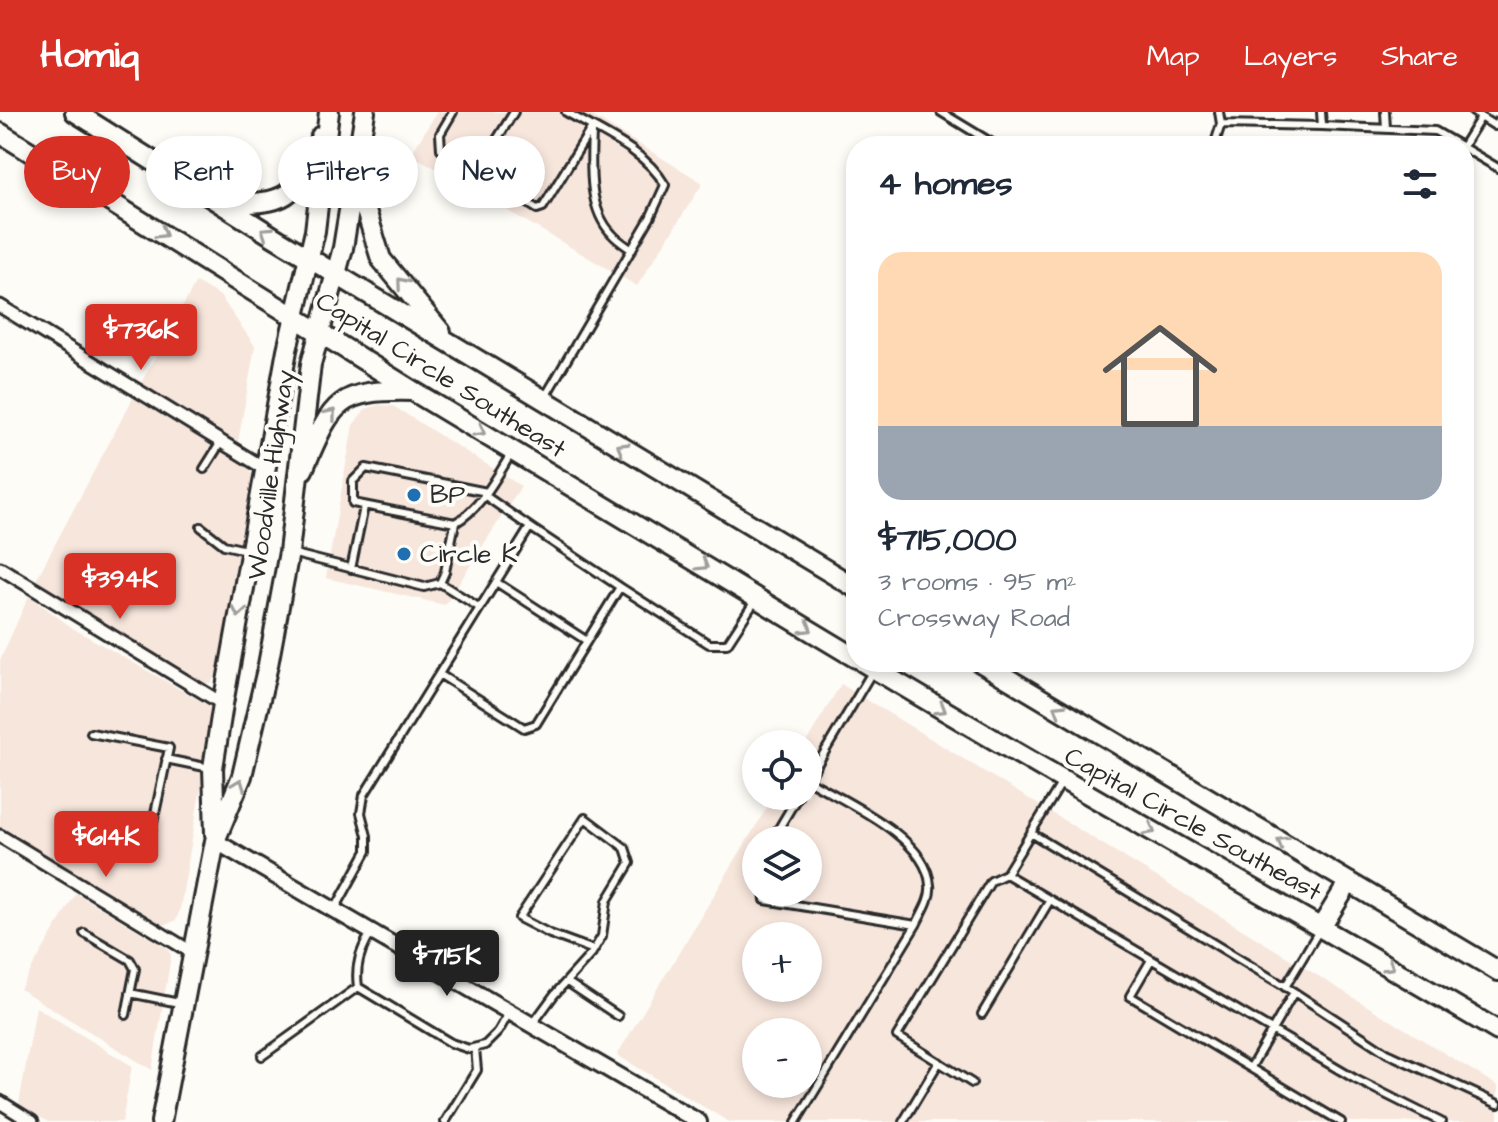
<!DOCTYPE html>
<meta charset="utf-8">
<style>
:root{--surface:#fff;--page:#f6f6f7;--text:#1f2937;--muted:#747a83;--accent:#d93025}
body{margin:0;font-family:"Architects Daughter",sans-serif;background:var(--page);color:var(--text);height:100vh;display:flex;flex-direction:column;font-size:30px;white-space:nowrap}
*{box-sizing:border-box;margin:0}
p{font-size:26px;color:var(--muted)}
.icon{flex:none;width:44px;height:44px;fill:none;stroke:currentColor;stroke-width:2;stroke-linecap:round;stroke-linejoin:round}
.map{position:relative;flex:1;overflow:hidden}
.panel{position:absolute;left:846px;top:24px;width:628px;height:536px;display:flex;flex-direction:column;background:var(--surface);border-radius:32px;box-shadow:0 4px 12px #0003}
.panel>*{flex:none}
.banner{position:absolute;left:24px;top:24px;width:702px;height:72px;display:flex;gap:16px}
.controls{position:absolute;left:742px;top:618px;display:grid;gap:16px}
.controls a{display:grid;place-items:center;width:80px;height:80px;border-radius:50%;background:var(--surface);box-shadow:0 4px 12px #0003;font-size:40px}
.price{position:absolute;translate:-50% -68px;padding:0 18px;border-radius:8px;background:var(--accent);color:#fff;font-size:26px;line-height:52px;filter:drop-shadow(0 2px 4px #0008)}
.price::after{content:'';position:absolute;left:50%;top:48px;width:24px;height:18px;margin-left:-12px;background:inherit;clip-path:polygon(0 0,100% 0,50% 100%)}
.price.selected{background:#222;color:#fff}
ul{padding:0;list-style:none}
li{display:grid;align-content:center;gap:16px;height:424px;padding:0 32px}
li span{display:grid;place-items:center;height:248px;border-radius:24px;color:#555}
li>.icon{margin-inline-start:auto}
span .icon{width:144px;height:144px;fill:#fffc;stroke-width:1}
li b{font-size:34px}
h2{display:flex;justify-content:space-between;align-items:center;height:96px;padding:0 32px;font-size:34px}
.pill{padding:0 28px;border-radius:36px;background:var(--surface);box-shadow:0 4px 12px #0003;font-size:28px;line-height:72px}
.pill.selected{background:var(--accent);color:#fff}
header{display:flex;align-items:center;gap:48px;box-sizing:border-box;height:112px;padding:0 40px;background:var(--accent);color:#fff}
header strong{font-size:38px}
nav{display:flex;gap:44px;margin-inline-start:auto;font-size:28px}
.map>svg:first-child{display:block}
.built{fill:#f7e6dc;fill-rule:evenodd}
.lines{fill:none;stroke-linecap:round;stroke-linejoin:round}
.service-casing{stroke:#2b2b2b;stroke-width:12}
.minor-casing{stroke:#2b2b2b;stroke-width:17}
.tertiary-casing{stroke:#2b2b2b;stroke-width:20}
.primary-casing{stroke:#2b2b2b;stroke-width:24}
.service{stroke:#fdfcf7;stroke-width:6}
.minor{stroke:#fdfcf7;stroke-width:11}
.tertiary{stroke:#fdfcf7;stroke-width:14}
.primary{stroke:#fdfcf7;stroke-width:18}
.oneway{stroke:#9e9e9b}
.poi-dot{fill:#1f6fb2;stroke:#fdfcf7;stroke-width:3}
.labels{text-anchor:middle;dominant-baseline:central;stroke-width:8;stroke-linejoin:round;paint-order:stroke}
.street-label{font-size:26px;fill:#2b2b2b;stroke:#fdfcf7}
.poi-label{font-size:26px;fill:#2b2b2b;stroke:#fdfcf7;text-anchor:start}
</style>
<header>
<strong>Homiq</strong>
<nav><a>Map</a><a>Layers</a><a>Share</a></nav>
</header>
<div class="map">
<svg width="1498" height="1010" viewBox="0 0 1498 1010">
<rect width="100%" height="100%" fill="#fdfcf7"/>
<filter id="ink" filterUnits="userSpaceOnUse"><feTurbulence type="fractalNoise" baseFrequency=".0125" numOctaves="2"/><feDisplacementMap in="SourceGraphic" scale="16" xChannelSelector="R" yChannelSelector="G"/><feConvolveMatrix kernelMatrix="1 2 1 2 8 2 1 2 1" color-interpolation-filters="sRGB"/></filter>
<g filter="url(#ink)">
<path class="built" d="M437 0H586L703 71 637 174 411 42Z
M196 170 220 184 255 234 238 330 141 271Z
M133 286 243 352 250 358 253 367 218 557 212 570 205 572 91 505 36 468Z
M378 293 393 294 521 374 445 493 326 466 353 313 366 297Z
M29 484 74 517 211 595 213 604 180 797 176 808 168 812 156 813 0 716V548Z
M841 572 1498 974V1010H729L617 943 774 684H808V632H805ZM756 728H808V780H756ZM756 824H808V876H756ZM756 920H808V972H756Z
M76 781 168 837 171 844 152 958 20 877Z
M36 895 132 954 122 1010H48L19 992Z"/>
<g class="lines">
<g class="service-casing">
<path id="service" d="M453 0 440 22 441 37 537 97 543 95 592 15
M941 0 997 34
M1321 0 1322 14
M1385 0 1386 16
M1473 0 1495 14 1498 9
M1221 12 1322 14 1435 19 1461 34
M592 19C591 52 587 96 612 122 617 128 625 133 632 138
M1214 34 1221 12 1219 0
M1463 34 1481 5
M1464 36 1498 56
M476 61 514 0
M545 285 650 106 665 73C645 38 600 20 566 0
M204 357 221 330
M487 380 366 356 353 369V391L455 411C481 396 496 366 511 342
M201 415 224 433 246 438
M291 441 424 475 440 471 445 460 455 411
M351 457 364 395
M496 470 587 529
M440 471 480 496
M620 475 709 532H727L755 489
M439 562 524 616 536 612 620 475 530 415
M91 621 169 636 150 725
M166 647 210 656
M808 668 872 560
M1031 721 1294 880 1387 941 1498 992
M772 728 798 684
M1006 762 1355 967 1441 1010
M764 780 765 788 916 813C921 802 932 786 930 773 927 725 845 690 808 668
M334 799 367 739V724L361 701 364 683 530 415 484 383
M84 821 130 848 135 857 126 903
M1151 848 1130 884 1341 1010
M567 870 618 904
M358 875 451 931 469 937 485 933 498 920 509 901
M358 875C355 854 360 840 370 822
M1285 875 1320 817
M130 881 179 891
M982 902 1050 788
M532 913 554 883 592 841 602 824 607 789 630 751 625 736 585 706 519 806 550 822 594 838
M262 944 358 875
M1251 955 1294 880
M972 971 897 924 991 769 1006 762 1062 670
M445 1010 477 958 475 936
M796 1010 916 813
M903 1010 939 950"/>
</g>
<g class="minor-casing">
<path id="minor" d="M0 194 264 356
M0 456 223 592
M0 724 193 841
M0 990 32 1010"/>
</g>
<g class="tertiary-casing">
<path id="tertiary" d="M215 729 699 1010"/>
</g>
<g class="primary-casing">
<path id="primary" d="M75 0 274 125 856 476
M0 21 413 279 856 546
M361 66 360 79 381 147 441 220
M224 92C296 91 292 85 321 24
M303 358C332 291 336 277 413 279
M863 550C1073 677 1288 794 1498 919
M980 550 1498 859
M215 722 213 656 223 592 287 238 315 119 329 0
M1322 814 1349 770
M161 1010 215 729 242 664 268 553 289 440 311 252 343 136 365 0"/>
</g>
<use href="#service" class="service"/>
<use href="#minor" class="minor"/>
<use href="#tertiary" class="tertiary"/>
<use href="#primary" class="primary"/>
</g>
<defs><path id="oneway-chevron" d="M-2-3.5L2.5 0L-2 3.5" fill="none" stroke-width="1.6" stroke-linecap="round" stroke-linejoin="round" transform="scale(2)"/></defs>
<g class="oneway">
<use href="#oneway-chevron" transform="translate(266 120) rotate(-147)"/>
<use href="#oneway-chevron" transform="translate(162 121) rotate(32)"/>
<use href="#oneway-chevron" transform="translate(402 171) rotate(-130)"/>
<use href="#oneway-chevron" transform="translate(331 302) rotate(-51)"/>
<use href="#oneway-chevron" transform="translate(480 319) rotate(31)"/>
<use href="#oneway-chevron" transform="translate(622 336) rotate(-149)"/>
<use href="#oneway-chevron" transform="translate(703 453) rotate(31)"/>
<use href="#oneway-chevron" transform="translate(239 500) rotate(100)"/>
<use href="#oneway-chevron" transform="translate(807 516) rotate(31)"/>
<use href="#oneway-chevron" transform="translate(941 597) rotate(31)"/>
<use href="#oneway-chevron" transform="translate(1059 597) rotate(-149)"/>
<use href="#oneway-chevron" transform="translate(239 672) rotate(-69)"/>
<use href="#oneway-chevron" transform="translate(1150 718) rotate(29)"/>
<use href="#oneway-chevron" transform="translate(1282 730) rotate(-149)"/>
<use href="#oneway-chevron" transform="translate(1389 854) rotate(31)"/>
</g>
</g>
<g class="poi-dot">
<circle cx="414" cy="383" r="8"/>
<circle cx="404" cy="442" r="8"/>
</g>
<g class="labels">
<g class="street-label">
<text transform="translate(441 263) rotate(32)">Capital Circle Southeast</text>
<text transform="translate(271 363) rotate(-82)">Woodville Highway</text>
<text transform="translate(1193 712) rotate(29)">Capital Circle Southeast</text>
</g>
<g class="poi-label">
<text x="430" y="383">BP</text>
<text x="420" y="442">Circle K</text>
</g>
</g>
</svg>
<div class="controls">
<a><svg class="icon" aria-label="locate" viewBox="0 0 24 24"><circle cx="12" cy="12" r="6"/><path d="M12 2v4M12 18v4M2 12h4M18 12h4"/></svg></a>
<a><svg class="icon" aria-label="layers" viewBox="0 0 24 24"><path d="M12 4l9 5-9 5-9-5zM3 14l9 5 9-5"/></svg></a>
<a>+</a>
<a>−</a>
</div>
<b class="price" style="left:141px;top:260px">$736K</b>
<b class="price" style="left:120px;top:509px">$394K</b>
<b class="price" style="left:106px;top:767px">$614K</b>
<b class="price selected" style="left:447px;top:886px">$715K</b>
<div class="banner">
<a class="pill selected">Buy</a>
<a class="pill">Rent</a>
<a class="pill">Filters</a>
<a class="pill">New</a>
</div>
<section class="panel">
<h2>4 homes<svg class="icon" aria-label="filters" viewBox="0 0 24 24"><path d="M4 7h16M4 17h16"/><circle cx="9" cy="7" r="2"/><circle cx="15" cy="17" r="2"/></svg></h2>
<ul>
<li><span style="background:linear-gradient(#ffd9b3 70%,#9aa5b1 0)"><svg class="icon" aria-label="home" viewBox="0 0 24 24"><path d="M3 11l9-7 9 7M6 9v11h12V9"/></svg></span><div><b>$715,000</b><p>3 rooms · 95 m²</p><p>Crossway Road</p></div></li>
</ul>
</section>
</div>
